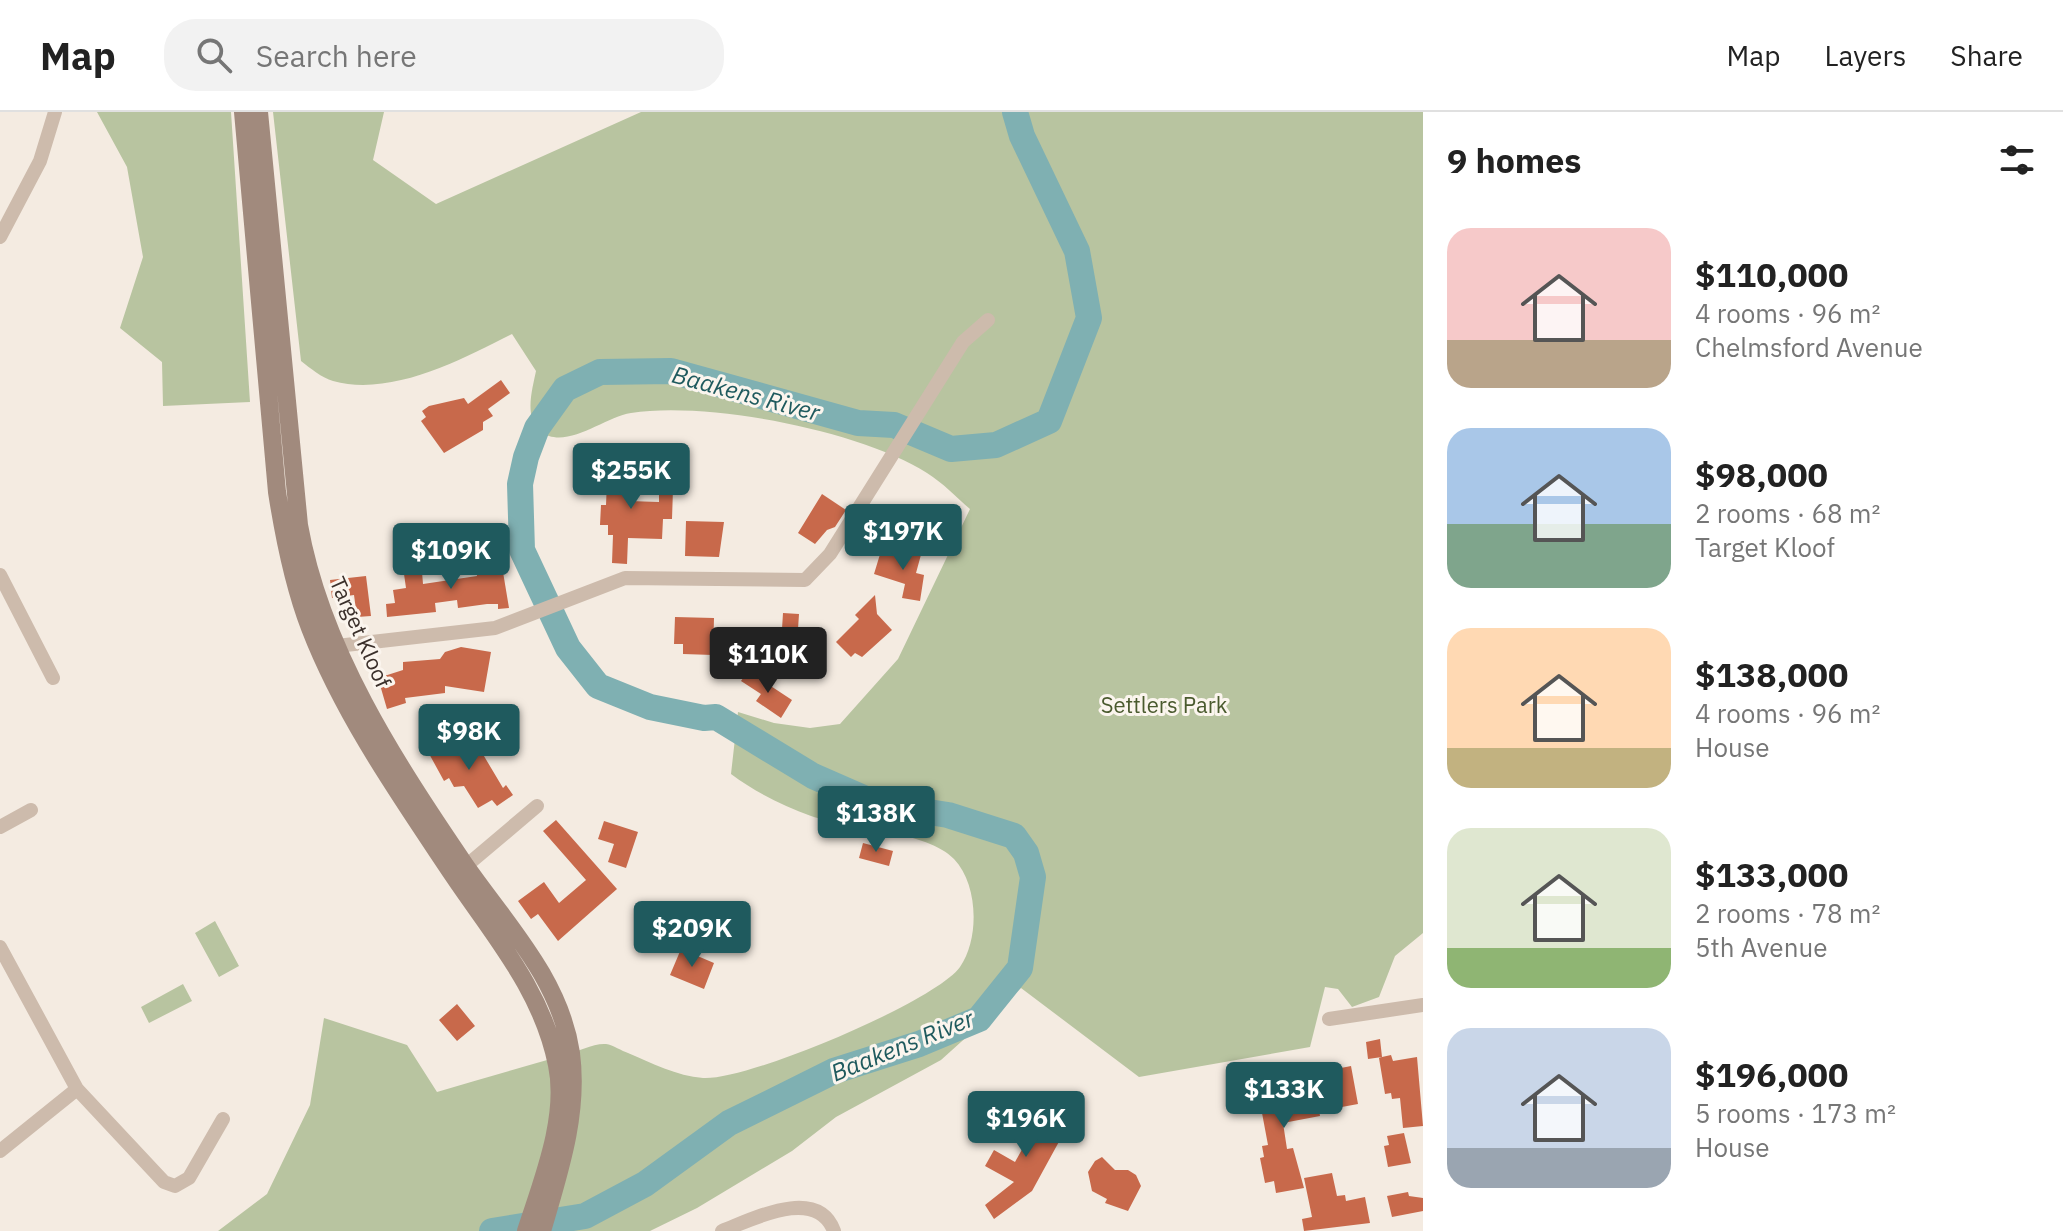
<!DOCTYPE html>
<meta charset="utf-8">
<style>
:root{--surface:#fff;--page:#f2f2f2;--text:#222;--muted:#767676;--line:#e0e0e0;--accent:#1f5a5e}
body{margin:0;font-family:"IBM Plex Sans",sans-serif;background:var(--page);color:var(--text);height:100vh;display:flex;flex-direction:column;font-size:30px;white-space:nowrap}
*{box-sizing:border-box;margin:0}
p{font-size:26px;color:var(--muted)}
.icon{flex:none;width:44px;height:44px;fill:none;stroke:currentColor;stroke-width:2;stroke-linecap:round;stroke-linejoin:round}
.map{position:relative;flex:1;overflow:hidden}
.side{display:flex;flex-direction:column;background:var(--surface);width:640px}
.side>*{flex:none}
.price{position:absolute;translate:-50% -68px;padding:0 18px;border-radius:8px;background:var(--accent);color:#fff;font-size:26px;line-height:52px;filter:drop-shadow(0 2px 4px #0008)}
.price::after{content:'';position:absolute;left:50%;top:48px;width:24px;height:18px;margin-left:-12px;background:inherit;clip-path:polygon(0 0,100% 0,50% 100%)}
.price.active{background:#222;color:#fff}
ul{padding:0;list-style:none}
li{display:flex;align-items:center;gap:24px;height:200px;padding:0 24px}
li span{display:grid;place-items:center;flex:none;width:224px;height:160px;border-radius:24px;color:#555}
li>.icon{margin-inline-start:auto}
span .icon{width:96px;height:96px;fill:#fffc;stroke-width:1}
li b{font-size:34px}
h2{display:flex;justify-content:space-between;align-items:center;height:96px;padding:0 24px;font-size:34px}
header{display:flex;align-items:center;gap:48px;box-sizing:border-box;height:112px;padding:0 40px;background:var(--surface);border-bottom:2px solid var(--line)}
header strong{font-size:38px}
nav{display:flex;gap:44px;margin-inline-start:auto;font-size:28px}
.search{width:560px;height:72px;background:var(--page);display:flex;align-items:center;gap:20px;box-sizing:border-box;padding:0 28px;border-radius:32px;color:var(--muted);font-size:30px}
main{display:flex;flex:1;min-height:0}
.map>svg:first-child{display:block}
.green{fill:#b8c4a0}
.lines{fill:none;stroke-linecap:round;stroke-linejoin:round}
.river{stroke:#7fb0b2;stroke-width:26}
.building{fill:#c8694b}
.minor{stroke:#cdbbac;stroke-width:14}
.secondary{stroke:#a18a7d;stroke-width:18}
.labels{text-anchor:middle;dominant-baseline:central;stroke-width:6;stroke-linejoin:round;paint-order:stroke}
.street-label{font-size:22px;fill:#3b302b;stroke:#fbf5ee}
.park-label{font-size:22px;fill:#4a5a2e;stroke:#fbf5ee}
.water-label{font-size:24px;font-style:italic;fill:#1f5a5e;stroke:#fbf5ee}
</style>
<header>
<strong>Map</strong>
<div class="search"><svg class="icon" aria-label="search" viewBox="0 0 24 24"><circle cx="10" cy="10" r="6"/><path d="M15 15l6 6"/></svg>Search here</div>
<nav><a>Map</a><a>Layers</a><a>Share</a></nav>
</header>
<main>
<div class="map">
<svg width="1423" height="1119" viewBox="0 0 1423 1119">
<rect width="100%" height="100%" fill="#f4ebe1"/>
<path class="green" d="M97 0H231L250 290 163 294 162 250 120 216 143 145 127 55Z
M273 0H384L373 48 436 92 641 0H1423V821L1395 844 1379 885 1352 895 1338 877 1325 875 1310 935 1139 965 1021 876 941 948 836 1005 792 1039 697 1096 650 1119H218L267 1082 310 993 324 906 407 933 437 980C480 967 523 955 565 943 577 940 594 931 606 932 613 933 622 939 628 941 651 951 677 964 703 966 747 969 935 890 960 855 980 826 978 772 954 747 928 719 849 717 811 704 783 694 755 680 731 662L738 600 774 611 810 616 840 612 898 547 970 397C956 385 943 371 927 361 861 319 709 289 631 301 606 305 574 332 549 324 521 314 532 279 536 259L512 222C461 248 391 285 333 269 322 266 310 256 301 249Z
M215 809 239 854 219 865 195 821Z
M183 872 192 889 149 911 141 895Z"/>
<g class="lines">
<path class="river" d="M492 1119 585 1104 645 1072 729 1011 834 959 919 932 979 907 1020 856 1033 765 1026 741 1014 724 948 703 877 692 813 664 716 605 704 606 650 595 598 574 568 536 522 438 520 372 526 345 537 316 565 277 600 260 671 259 858 311 894 313 951 337 996 333 1049 309 1089 206 1077 139 1022 24 1015 0"/>
</g>
<path class="building" d="M501 268 510 281 488 297 493 304 483 310V318L444 341 421 309 426 305 422 299 429 294 464 286 468 292Z
M608 345H631L629 389 659 390V377H673L672 407H663L662 427 628 426 627 452 612 451 613 423H608V413H600L601 393H606Z
M822 382 846 398 835 415 827 418 815 432 798 421Z
M686 409 724 410 719 445 685 444Z
M911 436 922 439 916 461 924 463 920 489 902 486 905 472 874 462 881 439 908 446Z
M494 443 496 460H503L509 496 498 497V492H487L458 496 457 488 435 491 436 500 387 505 386 492 395 491 393 478 406 476 404 462 422 460 423 472 477 464 475 445Z
M366 464 371 504 357 505 354 483 332 486 330 468Z
M875 483 877 502 892 518 862 545 855 541 851 545 836 530 859 507 855 503Z
M783 501 799 502 796 547 789 546V559L756 557 758 532 781 533Z
M675 505 714 506 713 543 683 542V532H674Z
M461 535 491 540 484 580 445 574V581L405 586 406 591 387 597 378 566 403 558V550L440 547 445 540Z
M748 559 792 588 781 606 756 589 761 582 741 569Z
M445 626 449 633 459 627 467 640 478 634 503 676 506 673 513 683 497 694 492 688 478 696 464 674 454 675 449 666 444 669 427 638Z
M556 708 617 777 558 829 538 802 531 807 518 789 544 770 559 791 586 768 543 719Z
M604 709 638 720 626 756 608 750 614 732 598 727Z
M863 731 893 739 889 754 859 746Z
M681 837 714 851 704 877 670 863Z
M457 892 475 914 457 929 439 908Z
M1380 927 1382 945 1391 943 1393 949 1417 945 1423 1014 1403 1016 1400 986 1392 987 1391 981 1385 982 1379 946 1382 945 1368 947 1366 930Z
M1351 954 1358 992 1331 997 1328 980 1335 979 1331 958Z
M1298 960 1308 993 1318 991 1320 1004 1283 1011 1287 1037 1293 1036 1304 1076 1276 1081 1274 1069 1265 1071 1260 1046 1264 1045 1262 1034 1268 1033 1262 1001 1270 1000 1264 967Z
M1040 986 1061 998 1052 1021 1061 1026 1032 1079 994 1107 985 1093 1014 1070 985 1054 994 1038 1015 1050 1030 1023 1022 1019Z
M1404 1021 1411 1051 1388 1055 1384 1034 1389 1033 1387 1024Z
M1102 1045 1115 1058H1128L1136 1063 1141 1074 1128 1099 1105 1091 1107 1087 1092 1079 1088 1060 1095 1049Z
M1332 1061 1337 1084 1345 1083 1346 1089 1365 1085 1370 1111 1304 1119 1302 1107 1312 1105 1304 1066Z
M1408 1080 1409 1084 1423 1086V1099L1392 1105 1387 1084Z"/>
<g class="lines">
<path class="minor" d="M0 125 40 49 55 0
M0 463 53 566
M328 535 495 516 625 466 805 468 830 442 963 230 988 208
M0 715 31 698
M466 754 537 694
M0 835 77 977 164 1070 175 1074 189 1066 223 1007
M1329 907 1423 893
M0 1039 77 977
M722 1119C751 1108 817 1073 834 1119"/>
<path class="secondary" d="M243 0 277 380C284 425 293 472 310 516 344 604 401 685 453 763 494 824 542 878 557 953 568 1006 542 1069 526 1119
M259 0 299 413C321 537 395 650 465 753 506 812 560 867 571 941 579 1002 559 1061 542 1119"/>
</g>
<g class="labels">
<g class="street-label">
<text transform="translate(361 520) rotate(66)">Target Kloof</text>
</g>
<g class="park-label">
<text x="1164" y="592">Settlers Park</text>
</g>
<g class="water-label">
<text transform="translate(746 281) rotate(15)">Baakens River</text>
<text transform="translate(902 933) rotate(-22)">Baakens River</text>
</g>
</g>
</svg>
<b class="price" style="left:631px;top:399px">$255K</b>
<b class="price" style="left:903px;top:460px">$197K</b>
<b class="price" style="left:451px;top:479px">$109K</b>
<b class="price active" style="left:768px;top:583px">$110K</b>
<b class="price" style="left:469px;top:660px">$98K</b>
<b class="price" style="left:876px;top:742px">$138K</b>
<b class="price" style="left:692px;top:857px">$209K</b>
<b class="price" style="left:1284px;top:1018px">$133K</b>
<b class="price" style="left:1026px;top:1047px">$196K</b>
</div>
<section class="side">
<h2>9 homes<svg class="icon" aria-label="filters" viewBox="0 0 24 24"><path d="M4 7h16M4 17h16"/><circle cx="9" cy="7" r="2"/><circle cx="15" cy="17" r="2"/></svg></h2>
<ul>
<li><span style="background:linear-gradient(#f6c9c9 70%,#b9a48a 0)"><svg class="icon" aria-label="home" viewBox="0 0 24 24"><path d="M3 11l9-7 9 7M6 9v11h12V9"/></svg></span><div><b>$110,000</b><p>4 rooms · 96 m²</p><p>Chelmsford Avenue</p></div></li>
<li><span style="background:linear-gradient(#a9c7e8 60%,#7fa58c 0)"><svg class="icon" aria-label="home" viewBox="0 0 24 24"><path d="M3 11l9-7 9 7M6 9v11h12V9"/></svg></span><div><b>$98,000</b><p>2 rooms · 68 m²</p><p>Target Kloof</p></div></li>
<li><span style="background:linear-gradient(#ffd9b3 75%,#c2b280 0)"><svg class="icon" aria-label="home" viewBox="0 0 24 24"><path d="M3 11l9-7 9 7M6 9v11h12V9"/></svg></span><div><b>$138,000</b><p>4 rooms · 96 m²</p><p>House</p></div></li>
<li><span style="background:linear-gradient(#dfe7d0 75%,#8fb573 0)"><svg class="icon" aria-label="home" viewBox="0 0 24 24"><path d="M3 11l9-7 9 7M6 9v11h12V9"/></svg></span><div><b>$133,000</b><p>2 rooms · 78 m²</p><p>5th Avenue</p></div></li>
<li><span style="background:linear-gradient(#c9d6e8 75%,#9aa5b1 0)"><svg class="icon" aria-label="home" viewBox="0 0 24 24"><path d="M3 11l9-7 9 7M6 9v11h12V9"/></svg></span><div><b>$196,000</b><p>5 rooms · 173 m²</p><p>House</p></div></li>
</ul>
</section>
</main>
